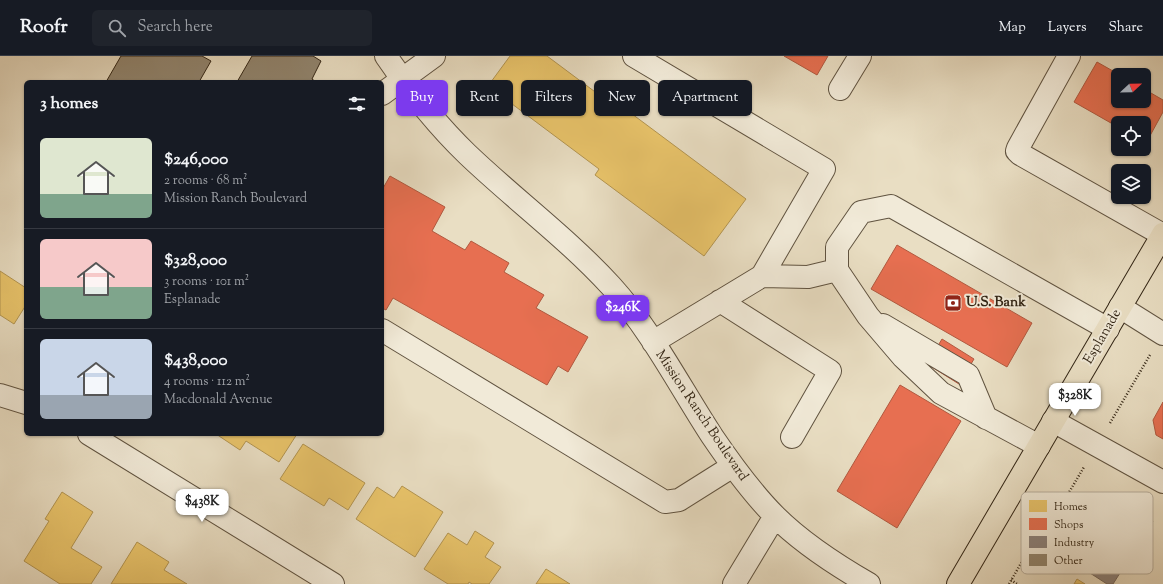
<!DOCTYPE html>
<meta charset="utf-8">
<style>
:root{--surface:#171b24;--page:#20242c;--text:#f1f3f6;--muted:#9ea1a6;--line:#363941;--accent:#7c3aed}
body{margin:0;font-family:"Sorts Mill Goudy",serif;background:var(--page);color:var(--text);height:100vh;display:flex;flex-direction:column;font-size:15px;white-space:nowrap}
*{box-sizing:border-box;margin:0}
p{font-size:13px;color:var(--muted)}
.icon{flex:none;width:22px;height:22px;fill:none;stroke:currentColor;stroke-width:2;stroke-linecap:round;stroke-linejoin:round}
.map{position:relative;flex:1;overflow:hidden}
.panel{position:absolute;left:24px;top:24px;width:360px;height:356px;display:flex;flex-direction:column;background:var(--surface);border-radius:6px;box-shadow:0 1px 3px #0004}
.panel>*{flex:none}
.banner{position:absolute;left:396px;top:24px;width:380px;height:36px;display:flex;gap:8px}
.needle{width:26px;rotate:68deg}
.tools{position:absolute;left:1111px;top:12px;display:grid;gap:8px}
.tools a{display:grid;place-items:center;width:40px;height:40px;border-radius:6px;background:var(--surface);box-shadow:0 1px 3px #0004;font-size:20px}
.price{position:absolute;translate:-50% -34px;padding:0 9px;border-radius:8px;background:#fff;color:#222;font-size:13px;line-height:26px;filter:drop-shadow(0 1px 2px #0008)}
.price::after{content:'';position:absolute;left:50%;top:24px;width:12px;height:9px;margin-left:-6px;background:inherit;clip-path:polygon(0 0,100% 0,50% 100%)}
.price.active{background:var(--accent);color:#fff}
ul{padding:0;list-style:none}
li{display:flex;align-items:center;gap:12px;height:100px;padding:0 16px}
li+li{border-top:1px solid var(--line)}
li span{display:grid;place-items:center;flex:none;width:112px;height:80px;border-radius:6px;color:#555}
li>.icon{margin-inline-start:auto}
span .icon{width:48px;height:48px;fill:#fffc;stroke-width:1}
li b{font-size:17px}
h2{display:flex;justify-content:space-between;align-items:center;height:48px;padding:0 16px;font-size:17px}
.tag{padding:0 14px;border-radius:6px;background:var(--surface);box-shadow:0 1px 3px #0004;font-size:14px;line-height:36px}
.tag.active{background:var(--accent);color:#fff}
header{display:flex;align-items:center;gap:24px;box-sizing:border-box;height:56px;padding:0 20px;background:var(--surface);border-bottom:1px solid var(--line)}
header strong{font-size:19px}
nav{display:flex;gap:22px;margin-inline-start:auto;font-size:14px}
.search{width:280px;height:36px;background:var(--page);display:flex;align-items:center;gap:10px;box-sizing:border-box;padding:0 14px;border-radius:6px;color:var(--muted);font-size:15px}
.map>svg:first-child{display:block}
.homes{fill:#e9c46a;stroke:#b29450}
.shops{fill:#e76f51;stroke:#b1593f}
.industry{fill:#8a817c;stroke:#70655d}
.building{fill:#91856f;stroke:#322515}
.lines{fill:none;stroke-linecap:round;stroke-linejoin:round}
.minor-casing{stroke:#605340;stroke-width:24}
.major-casing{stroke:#322515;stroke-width:24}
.path{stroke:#322515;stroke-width:2.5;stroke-dasharray:1 2;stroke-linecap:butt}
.minor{stroke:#f1ead8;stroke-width:22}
.major{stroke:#e9dec3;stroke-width:22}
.labels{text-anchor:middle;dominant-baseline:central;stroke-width:4;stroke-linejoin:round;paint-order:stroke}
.poi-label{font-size:14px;font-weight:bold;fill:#322515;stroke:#f1ead8;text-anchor:start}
.street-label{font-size:14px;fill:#322515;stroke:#f1ead8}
.key{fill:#f1ead8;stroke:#b8af9e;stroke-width:1}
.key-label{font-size:11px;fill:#322515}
</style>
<header>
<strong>Roofr</strong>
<div class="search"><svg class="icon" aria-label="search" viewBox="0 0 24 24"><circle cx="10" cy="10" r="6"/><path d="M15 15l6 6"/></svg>Search here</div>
<nav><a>Map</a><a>Layers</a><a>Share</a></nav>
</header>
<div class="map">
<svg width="1163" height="528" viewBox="0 0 1163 528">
<rect width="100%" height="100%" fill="#e9dec3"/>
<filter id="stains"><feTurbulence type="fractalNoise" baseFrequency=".005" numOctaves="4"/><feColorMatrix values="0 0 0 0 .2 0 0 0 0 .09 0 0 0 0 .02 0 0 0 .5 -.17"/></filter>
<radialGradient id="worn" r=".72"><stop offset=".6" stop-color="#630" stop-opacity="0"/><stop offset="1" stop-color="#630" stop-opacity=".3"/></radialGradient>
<path class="homes" d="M510 0H547L626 59 628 55 746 143 704 200 595 119 599 113 488 30Z
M0 215 26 232V249L14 268 0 259Z
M216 378H297L279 406 246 385 240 394Z
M303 388 365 427 348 454 329 442 324 450 280 423Z
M402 430 443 456 415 501 356 463 377 431 394 442Z
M62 436 93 456 71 492 102 511 91 528H60L24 505 49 465 45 463Z
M475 475 494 487 485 501 501 511 489 528H472L469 526 468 528H448L424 513 448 477 467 489Z
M137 486 169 506 164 514 187 528H111Z
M546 513 570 528H536Z
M1077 523 1085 528H1074Z"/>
<path class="shops" d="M784 0H828L817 19Z
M1097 6 1120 19H1118V45H1144V33L1163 44V56L1146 87 1144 86V67H1118V71L1074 46Z
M390 120 445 151 432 175 465 194 471 185 509 207 504 216 544 239 536 252 588 281 568 316 558 310 547 329 393 242 386 254 382 252V134Z
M897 189 1032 267 1007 311 871 233Z
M942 283 974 303 959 328 927 308Z
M900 329 961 365 897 472 837 435Z
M1163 346V383L1156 379 1153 364Z"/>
<path class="industry" d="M1118 442 1153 465 1113 528H1107L1076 508Z"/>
<path class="building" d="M121 0H202L211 5 199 26H106Z
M252 0H313L321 5 312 23 316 26H237Z"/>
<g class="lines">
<g class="minor-casing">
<path id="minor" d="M386 0C410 35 436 68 467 98 514 143 567 182 611 230 651 274 680 331 712 380 731 408 751 436 775 460 802 487 836 509 869 528
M634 0 824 113 762 220
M1069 0 1018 92 1017 95 1020 98 1163 179
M840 33 860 0
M382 38 434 0
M720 245 830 315 792 381
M1120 251 1163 278
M883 269 968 319 986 362
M382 274 665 446 679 444 733 410
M653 286 762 220 808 221 837 214
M0 339 26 347
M1053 365 1163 426
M89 378 333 528
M1039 390 941 337 903 301 868 260 837 214V191L861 156 891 150 1108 273
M734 528 775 460"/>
</g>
<g class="major-casing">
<path id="major" d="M958 528 1163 178"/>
</g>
<path class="path" d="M1110 367 1150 299
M1011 524 1017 528
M1009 528 1023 504 1035 494 1084 411"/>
<use href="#minor" class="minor"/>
<use href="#major" class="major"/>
</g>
<defs>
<g id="bank-square" transform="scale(0.9)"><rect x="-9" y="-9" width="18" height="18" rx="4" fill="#8f2418" stroke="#f1ead8"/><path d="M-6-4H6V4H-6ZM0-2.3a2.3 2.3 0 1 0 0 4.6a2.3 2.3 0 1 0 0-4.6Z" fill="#fff"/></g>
</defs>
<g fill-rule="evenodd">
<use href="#bank-square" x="953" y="247"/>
</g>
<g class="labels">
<g class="poi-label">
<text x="966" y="247">U.S. Bank</text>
</g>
<g class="street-label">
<text transform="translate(1103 281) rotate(-60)">Esplanade</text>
<text transform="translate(701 360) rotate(56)">Mission Ranch Boulevard</text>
</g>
</g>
<rect x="1021" y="436" width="132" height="82" rx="6" class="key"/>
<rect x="1029" y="444" width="18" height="12" fill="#e9c46a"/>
<rect x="1029" y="462" width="18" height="12" fill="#e76f51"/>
<rect x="1029" y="480" width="18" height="12" fill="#8a817c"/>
<rect x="1029" y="498" width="18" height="12" fill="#91856f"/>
<g class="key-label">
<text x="1054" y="454">Homes</text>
<text x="1054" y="472">Shops</text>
<text x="1054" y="490">Industry</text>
<text x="1054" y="508">Other</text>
</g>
<rect width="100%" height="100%" filter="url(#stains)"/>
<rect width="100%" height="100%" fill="url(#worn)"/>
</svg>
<div class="tools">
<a><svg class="needle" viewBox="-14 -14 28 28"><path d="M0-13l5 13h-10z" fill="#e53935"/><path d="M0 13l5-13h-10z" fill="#9ea1a6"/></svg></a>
<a><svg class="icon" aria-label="locate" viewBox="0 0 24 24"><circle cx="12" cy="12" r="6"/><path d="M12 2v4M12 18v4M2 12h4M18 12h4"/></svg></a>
<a><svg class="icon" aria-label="layers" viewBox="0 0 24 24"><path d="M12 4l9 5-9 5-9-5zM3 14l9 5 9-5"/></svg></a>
</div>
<b class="price active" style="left:623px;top:273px">$246K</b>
<b class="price" style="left:1075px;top:361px">$328K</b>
<b class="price" style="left:202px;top:467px">$438K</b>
<div class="banner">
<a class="tag active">Buy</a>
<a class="tag">Rent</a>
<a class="tag">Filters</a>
<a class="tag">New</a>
<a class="tag">Apartment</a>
</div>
<section class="panel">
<h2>3 homes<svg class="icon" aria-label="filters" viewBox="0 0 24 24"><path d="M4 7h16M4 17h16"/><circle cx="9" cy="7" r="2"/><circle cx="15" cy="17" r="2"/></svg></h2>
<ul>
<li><span style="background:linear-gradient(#dfe7d0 70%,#7fa58c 0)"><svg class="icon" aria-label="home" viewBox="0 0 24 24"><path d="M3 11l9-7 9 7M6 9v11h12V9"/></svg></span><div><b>$246,000</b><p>2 rooms · 68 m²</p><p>Mission Ranch Boulevard</p></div></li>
<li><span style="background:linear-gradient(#f6c9c9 60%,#7fa58c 0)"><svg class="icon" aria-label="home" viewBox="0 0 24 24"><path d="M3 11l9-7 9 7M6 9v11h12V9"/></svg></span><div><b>$328,000</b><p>3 rooms · 101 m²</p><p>Esplanade</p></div></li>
<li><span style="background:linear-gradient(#c9d6e8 70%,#9aa5b1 0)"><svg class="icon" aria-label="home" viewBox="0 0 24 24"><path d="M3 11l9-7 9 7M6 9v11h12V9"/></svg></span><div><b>$438,000</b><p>4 rooms · 112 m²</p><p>Macdonald Avenue</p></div></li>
</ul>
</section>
</div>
